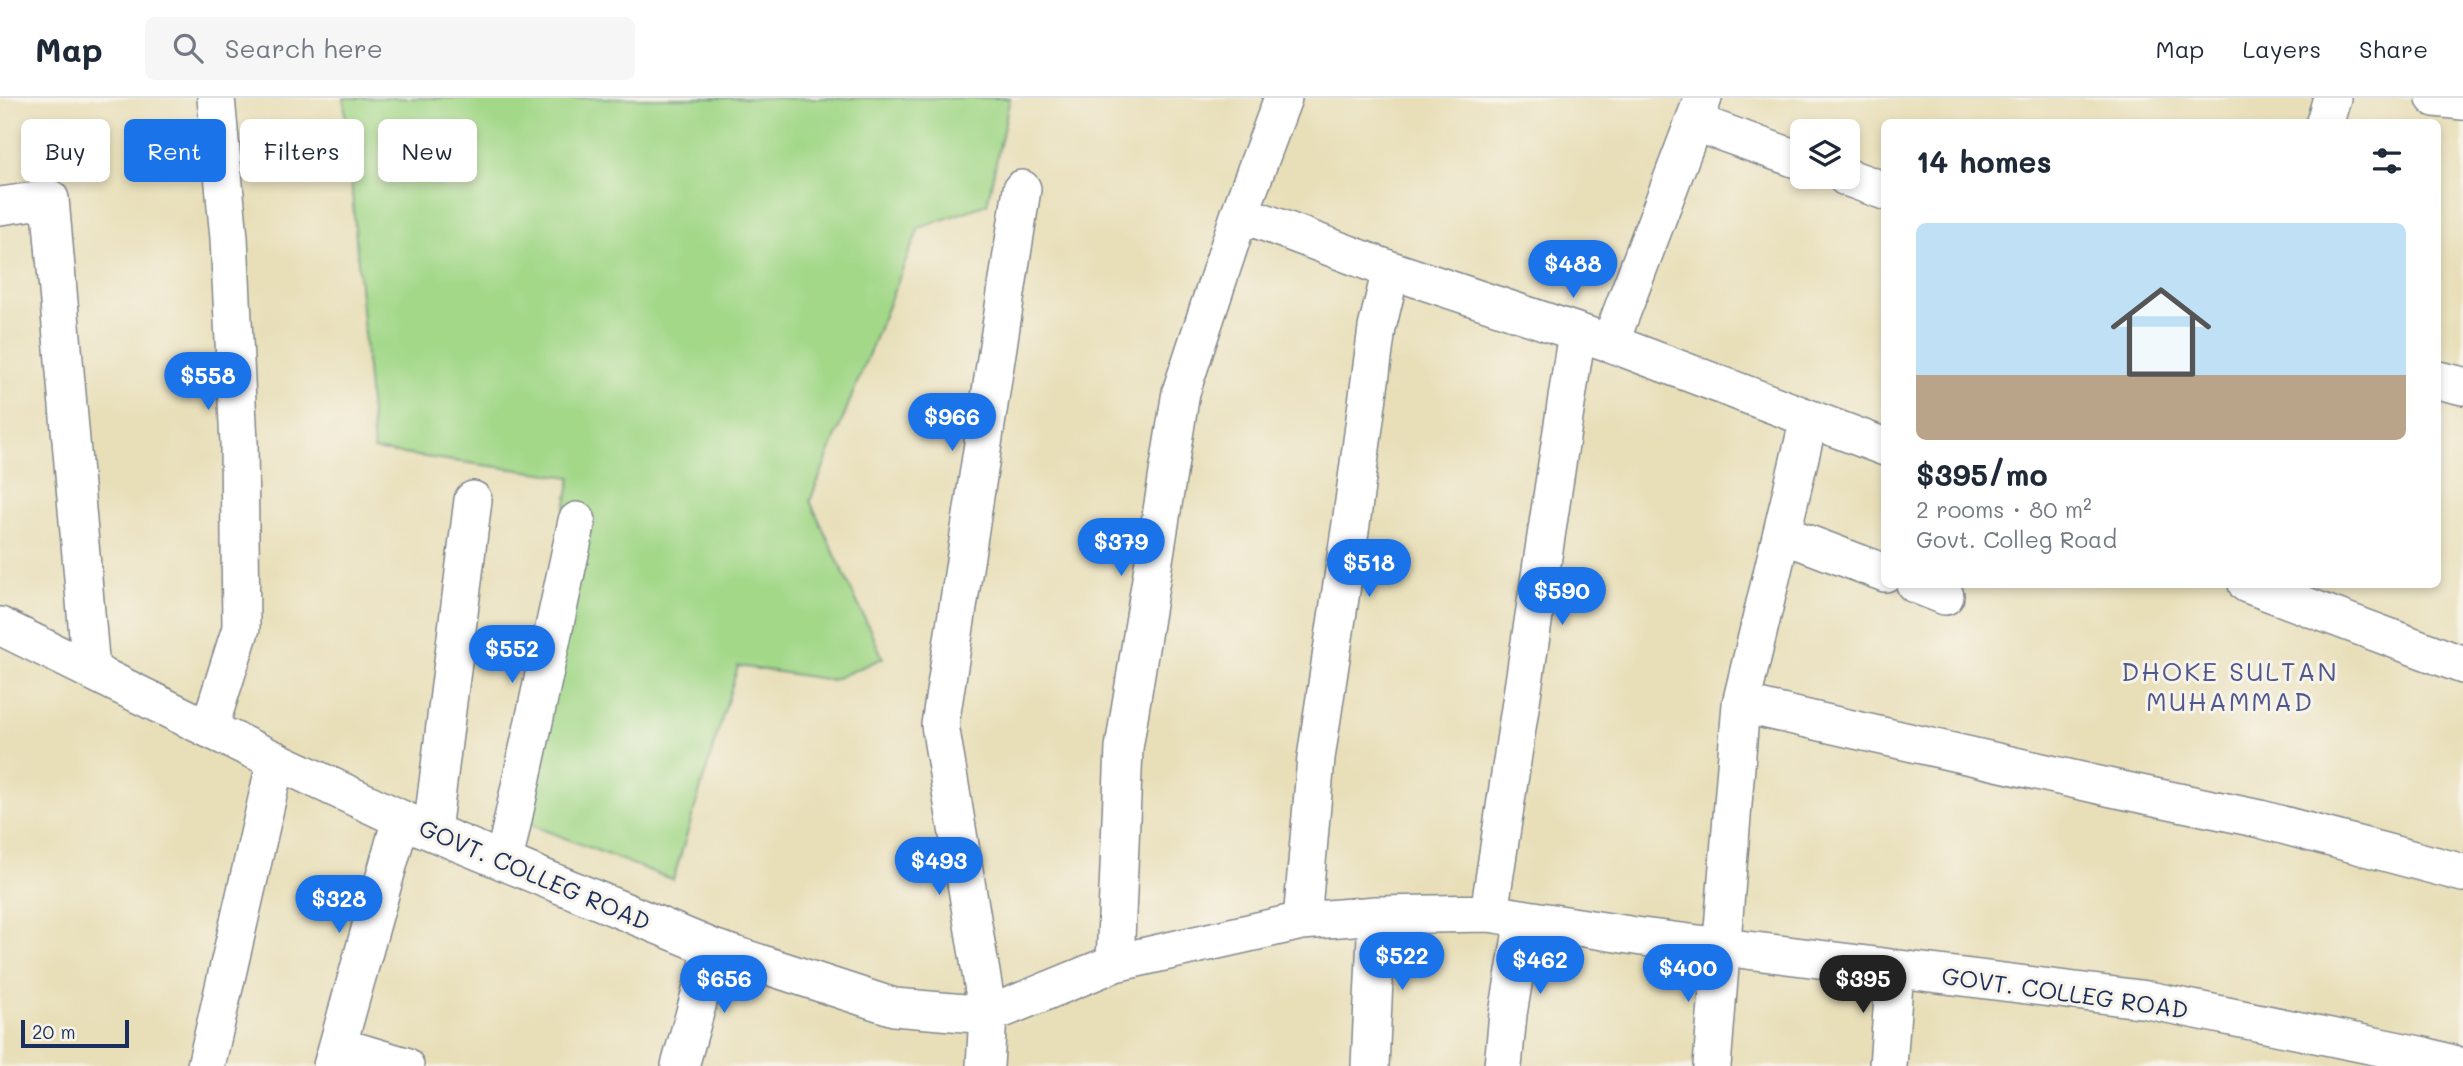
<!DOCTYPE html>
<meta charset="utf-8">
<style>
:root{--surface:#fff;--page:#f6f6f7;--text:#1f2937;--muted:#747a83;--line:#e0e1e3;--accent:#1a73e8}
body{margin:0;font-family:Mali,sans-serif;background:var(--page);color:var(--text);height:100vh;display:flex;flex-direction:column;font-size:26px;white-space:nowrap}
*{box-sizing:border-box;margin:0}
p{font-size:23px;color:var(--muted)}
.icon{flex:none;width:38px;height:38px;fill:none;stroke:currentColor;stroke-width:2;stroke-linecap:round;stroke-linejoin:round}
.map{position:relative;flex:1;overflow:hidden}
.panel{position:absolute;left:1881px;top:21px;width:560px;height:469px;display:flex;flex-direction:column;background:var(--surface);border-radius:10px;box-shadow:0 4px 10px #0003}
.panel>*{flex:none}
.banner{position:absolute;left:21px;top:21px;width:665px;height:63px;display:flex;gap:14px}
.controls{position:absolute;left:1790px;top:21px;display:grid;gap:14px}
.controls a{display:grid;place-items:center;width:70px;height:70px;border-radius:10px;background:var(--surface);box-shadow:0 4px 10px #0003;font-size:35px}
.scale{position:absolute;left:21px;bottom:18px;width:108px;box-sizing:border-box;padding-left:7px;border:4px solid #1b2f5e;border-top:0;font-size:19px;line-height:24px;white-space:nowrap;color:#1b2f5e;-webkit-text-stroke:5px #f7f3e8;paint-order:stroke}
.price{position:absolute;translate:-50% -60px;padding:0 16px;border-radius:24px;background:var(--accent);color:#fff;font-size:23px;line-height:46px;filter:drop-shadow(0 2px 4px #0008)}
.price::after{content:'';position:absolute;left:50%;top:42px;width:21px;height:16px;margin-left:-10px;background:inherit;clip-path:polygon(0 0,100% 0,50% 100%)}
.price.on{background:#222;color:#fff}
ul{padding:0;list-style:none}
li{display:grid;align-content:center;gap:14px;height:371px;padding:0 35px}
li span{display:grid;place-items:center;height:217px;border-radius:10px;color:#555}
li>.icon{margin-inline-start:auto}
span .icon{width:126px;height:126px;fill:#fffc;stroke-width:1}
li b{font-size:30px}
h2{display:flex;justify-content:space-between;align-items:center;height:84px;padding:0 35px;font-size:30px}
.tag{padding:0 24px;border-radius:10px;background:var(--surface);box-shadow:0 4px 10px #0003;font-size:24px;line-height:63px}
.tag.on{background:var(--accent);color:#fff}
header{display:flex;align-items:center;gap:42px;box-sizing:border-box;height:98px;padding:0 35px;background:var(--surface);border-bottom:2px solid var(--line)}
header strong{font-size:33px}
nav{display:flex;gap:38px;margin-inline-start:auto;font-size:24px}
.search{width:490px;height:63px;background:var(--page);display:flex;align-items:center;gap:18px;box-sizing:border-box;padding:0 24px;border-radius:10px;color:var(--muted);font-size:26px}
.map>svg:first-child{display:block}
.green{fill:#a3d889;stroke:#5f8474;stroke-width:2}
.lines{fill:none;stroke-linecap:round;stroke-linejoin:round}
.minor-casing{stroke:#82878c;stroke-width:40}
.minor{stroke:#fff;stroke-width:37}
.labels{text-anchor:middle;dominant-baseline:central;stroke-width:6;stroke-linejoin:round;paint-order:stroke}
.street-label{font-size:24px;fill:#1b2f5e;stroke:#f7f3e8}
.neighbourhood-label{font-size:26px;letter-spacing:2px;fill:#4f578f;stroke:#f7f3e8}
</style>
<header>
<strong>Map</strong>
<div class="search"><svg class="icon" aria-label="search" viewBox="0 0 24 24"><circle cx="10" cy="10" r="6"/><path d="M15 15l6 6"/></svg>Search here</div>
<nav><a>Map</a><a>Layers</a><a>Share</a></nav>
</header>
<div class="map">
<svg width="2463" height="968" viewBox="0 0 2463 968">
<rect width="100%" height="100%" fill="#f7f3e8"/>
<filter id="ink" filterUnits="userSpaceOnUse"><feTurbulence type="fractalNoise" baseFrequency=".0143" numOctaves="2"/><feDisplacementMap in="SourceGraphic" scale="14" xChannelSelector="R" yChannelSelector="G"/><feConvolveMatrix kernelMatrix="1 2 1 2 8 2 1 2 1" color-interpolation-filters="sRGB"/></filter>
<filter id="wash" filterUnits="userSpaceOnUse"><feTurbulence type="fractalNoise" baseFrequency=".00686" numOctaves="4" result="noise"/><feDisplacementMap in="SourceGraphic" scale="28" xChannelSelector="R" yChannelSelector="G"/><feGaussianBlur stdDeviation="1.57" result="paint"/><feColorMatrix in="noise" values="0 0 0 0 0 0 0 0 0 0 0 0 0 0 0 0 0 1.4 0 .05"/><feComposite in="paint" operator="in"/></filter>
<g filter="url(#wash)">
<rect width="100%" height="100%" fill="#e8dfb9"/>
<path class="green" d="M344 0H1010L987 106 919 130 810 403 883 560 832 582 738 568 673 782 508 718 571 379 374 352Z"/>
</g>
<g filter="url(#ink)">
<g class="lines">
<g class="minor-casing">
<path id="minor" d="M2435 0 2463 3
M1694 24 1802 63
M2325 24 2332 0
M1846 79 1885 93
M0 108 50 101 91 572
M1240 115 1391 172 1610 245 1885 349
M1610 245 1703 0
M2438 282 2463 288
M1782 436 1885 475
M1915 486 1945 498
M2247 486 2463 567
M0 528 209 631 401 721 713 850 894 909 988 917 1115 865 1302 823 1377 817 1489 815 1642 839 2148 902 2424 958 2459 968
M1741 606 2112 690 2260 721 2463 775
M209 631 241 530 239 345 229 140 216 0
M432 733 473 402
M504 763 577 423
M1489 815 1577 234
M1302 823 1316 660 1351 426 1377 230 1391 172
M1115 865 1124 650 1181 294 1240 115 1283 0
M338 948 405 968
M206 968 276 662
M332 968 401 721
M680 968 713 850
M985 968 988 917 940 627 1022 91
M1370 968 1377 817
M1503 968 1508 916 1524 821
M1712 968 1741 606 1809 321
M1888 968 1895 871"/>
</g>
<use href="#minor" class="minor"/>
</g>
</g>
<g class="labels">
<g class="street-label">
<text transform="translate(535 776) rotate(23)">GOVT. COLLEG ROAD</text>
<text transform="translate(2065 894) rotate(8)">GOVT. COLLEG ROAD</text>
</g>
<g class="neighbourhood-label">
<text x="2230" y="573">DHOKE SULTAN<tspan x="2230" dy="30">MUHAMMAD</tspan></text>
</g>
</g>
</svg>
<div class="controls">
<a><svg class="icon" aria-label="layers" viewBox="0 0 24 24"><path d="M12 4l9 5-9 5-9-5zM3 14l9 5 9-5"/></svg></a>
</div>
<div class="scale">20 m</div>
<b class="price" style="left:1573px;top:202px">$488</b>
<b class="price" style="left:208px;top:314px">$558</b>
<b class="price" style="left:952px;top:355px">$966</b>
<b class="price" style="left:1121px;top:480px">$379</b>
<b class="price" style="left:1369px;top:501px">$518</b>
<b class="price" style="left:1562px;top:529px">$590</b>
<b class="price" style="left:512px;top:587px">$552</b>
<b class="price" style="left:939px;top:799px">$493</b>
<b class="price" style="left:339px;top:837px">$328</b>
<b class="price" style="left:1402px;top:894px">$522</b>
<b class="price" style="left:1540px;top:898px">$462</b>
<b class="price" style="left:1688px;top:906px">$400</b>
<b class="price" style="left:724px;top:917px">$656</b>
<b class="price on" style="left:1863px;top:917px">$395</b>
<div class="banner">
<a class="tag">Buy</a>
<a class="tag on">Rent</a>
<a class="tag">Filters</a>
<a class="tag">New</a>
</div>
<section class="panel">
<h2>14 homes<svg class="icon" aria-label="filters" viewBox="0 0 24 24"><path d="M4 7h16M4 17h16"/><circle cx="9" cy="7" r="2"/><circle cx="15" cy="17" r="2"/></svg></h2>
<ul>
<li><span style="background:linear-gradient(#bfe0f5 70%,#b9a48a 0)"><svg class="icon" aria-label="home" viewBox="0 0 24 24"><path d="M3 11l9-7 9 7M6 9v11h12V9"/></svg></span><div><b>$395/mo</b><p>2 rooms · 80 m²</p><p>Govt. Colleg Road</p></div></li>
</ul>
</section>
</div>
